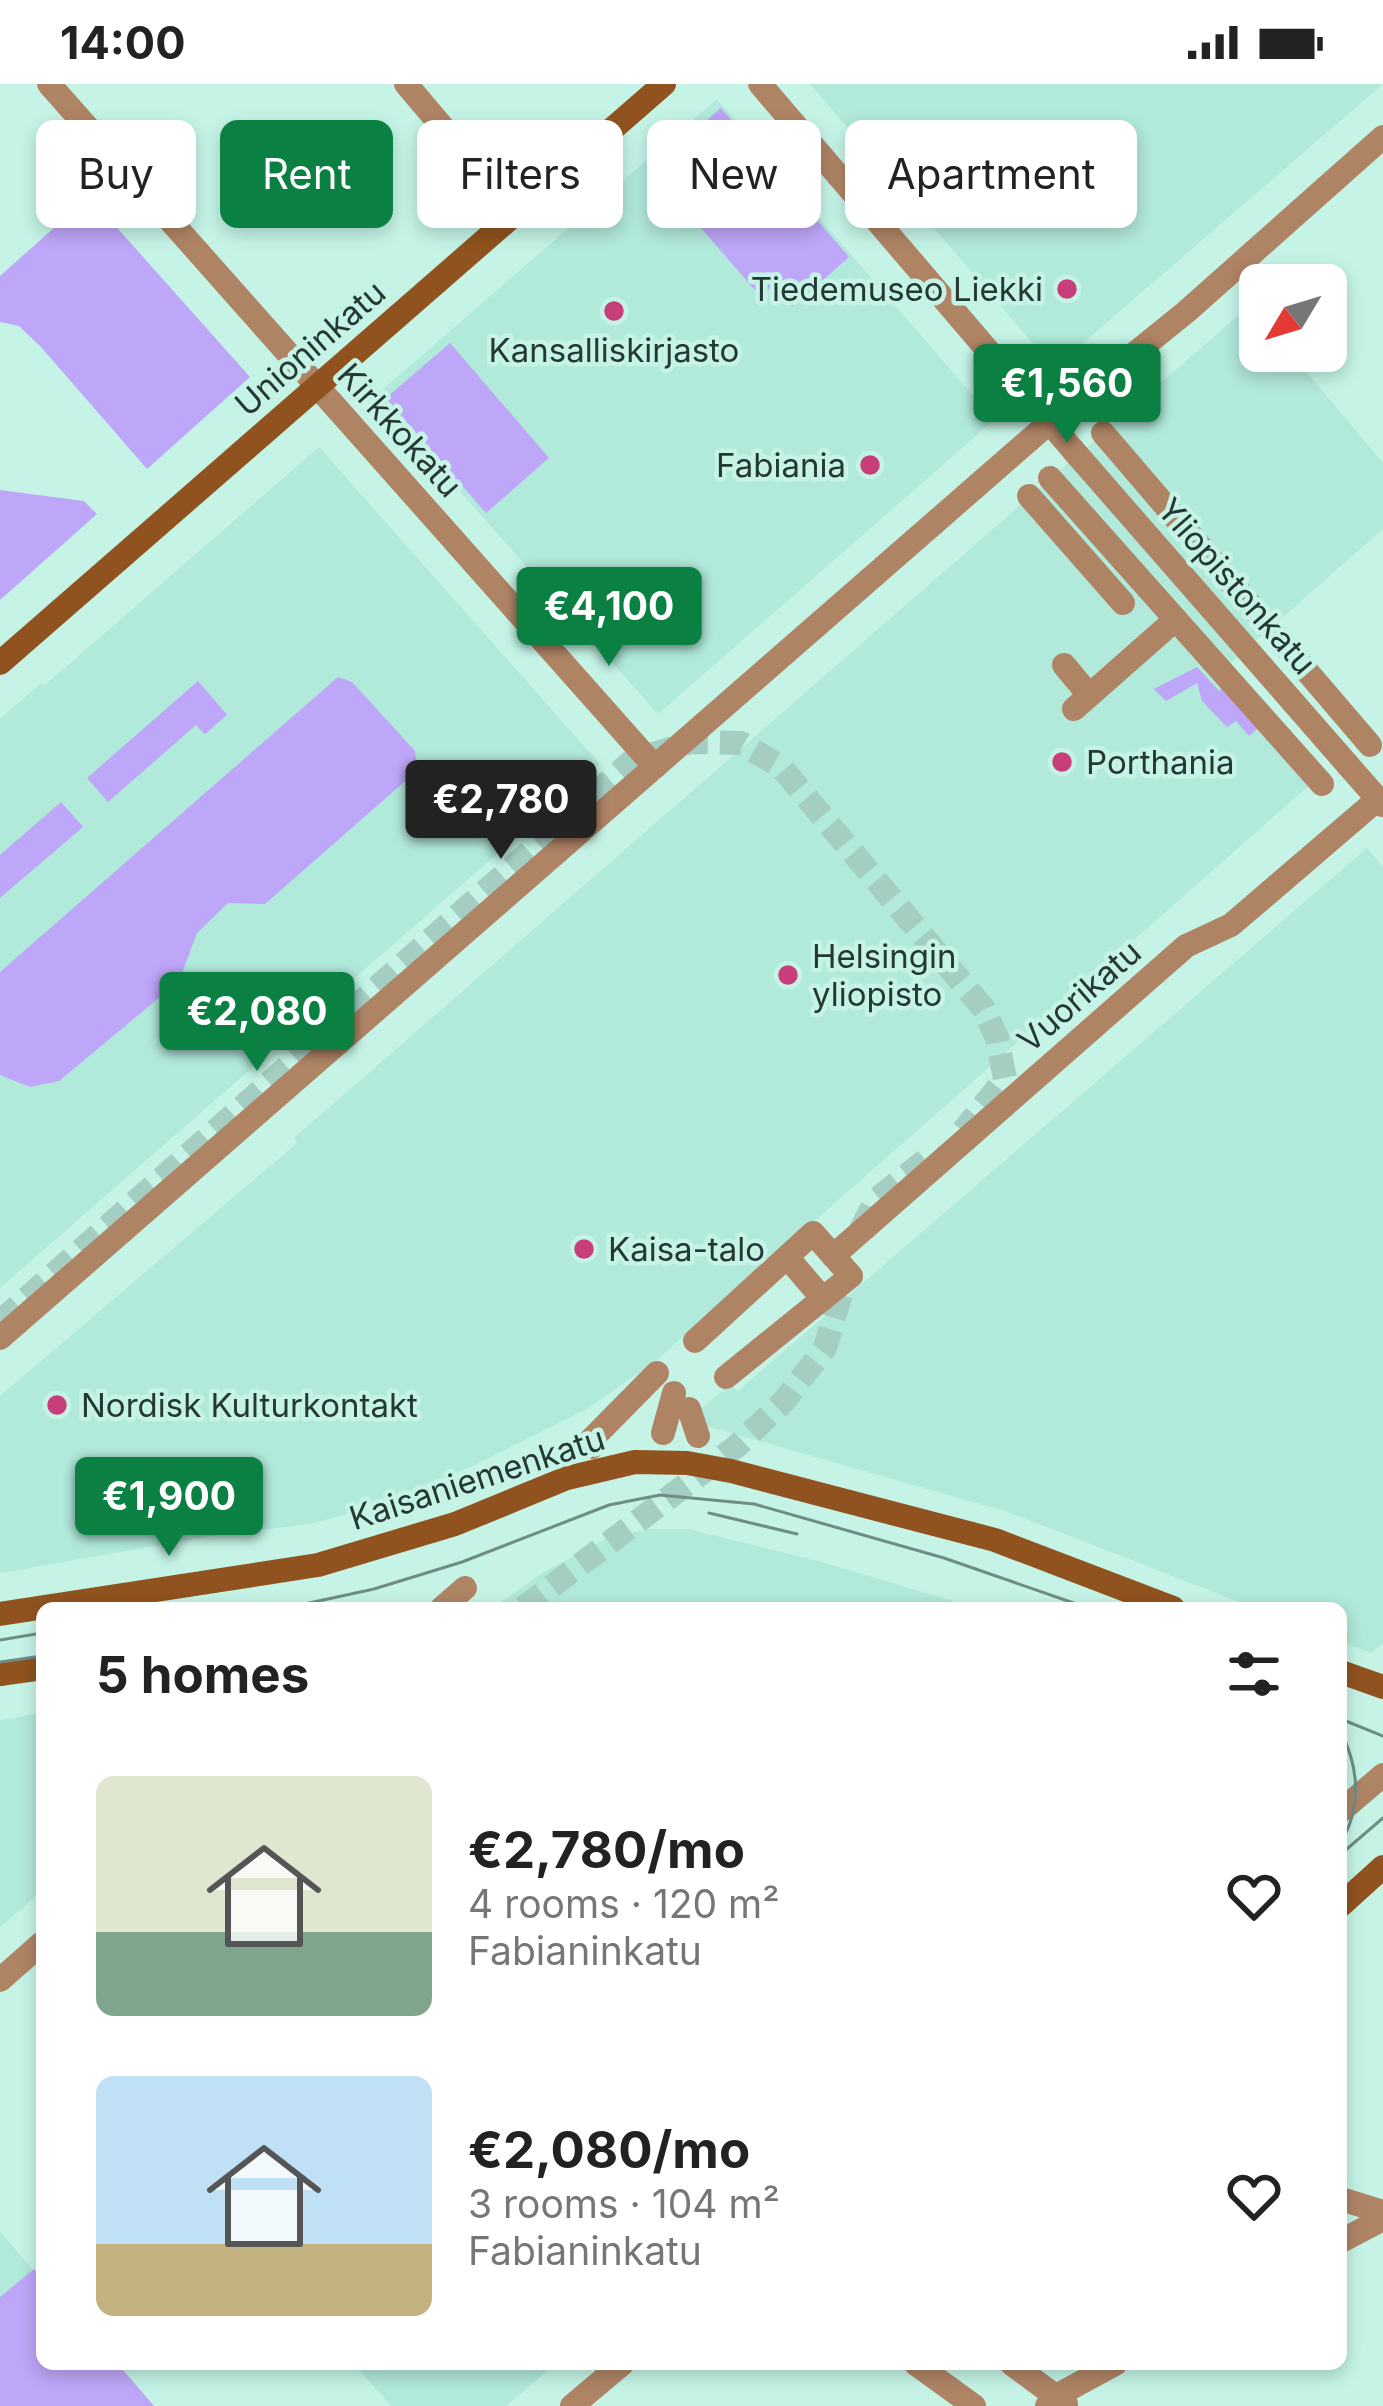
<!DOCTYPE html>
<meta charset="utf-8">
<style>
:root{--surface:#fff;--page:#f6f6f6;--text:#222;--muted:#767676;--accent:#0b8043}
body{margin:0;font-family:Inter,sans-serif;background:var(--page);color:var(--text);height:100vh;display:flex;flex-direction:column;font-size:45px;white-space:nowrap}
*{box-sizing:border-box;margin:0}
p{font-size:39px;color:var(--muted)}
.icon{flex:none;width:66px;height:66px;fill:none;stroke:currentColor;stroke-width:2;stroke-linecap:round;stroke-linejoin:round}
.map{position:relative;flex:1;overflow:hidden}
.details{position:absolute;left:36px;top:1518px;width:1311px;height:768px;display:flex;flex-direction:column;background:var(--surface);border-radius:18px;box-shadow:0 6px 18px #0003}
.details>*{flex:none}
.top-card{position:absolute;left:36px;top:36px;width:1311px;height:108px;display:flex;gap:24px}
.needle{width:78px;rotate:232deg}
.controls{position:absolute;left:1239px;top:180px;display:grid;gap:24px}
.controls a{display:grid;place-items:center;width:108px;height:108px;border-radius:18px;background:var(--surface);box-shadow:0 6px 18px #0003;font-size:60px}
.price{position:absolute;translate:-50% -102px;padding:0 27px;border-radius:12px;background:var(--accent);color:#fff;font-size:39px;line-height:78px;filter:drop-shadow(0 3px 6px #0008)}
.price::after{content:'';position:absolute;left:50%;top:72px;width:36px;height:27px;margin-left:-18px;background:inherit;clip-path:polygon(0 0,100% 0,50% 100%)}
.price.on{background:#222;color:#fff}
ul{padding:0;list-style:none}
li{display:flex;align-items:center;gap:36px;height:300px;padding:0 60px}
li span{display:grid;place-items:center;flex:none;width:336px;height:240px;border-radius:18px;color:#555}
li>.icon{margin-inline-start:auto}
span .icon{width:144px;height:144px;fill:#fffc;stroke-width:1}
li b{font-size:51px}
h2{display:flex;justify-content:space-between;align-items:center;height:144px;padding:0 60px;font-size:51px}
.chip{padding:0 42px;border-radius:18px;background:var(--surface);box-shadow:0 6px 18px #0003;font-size:42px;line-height:108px}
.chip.on{background:var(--accent);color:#fff}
.status{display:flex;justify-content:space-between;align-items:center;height:84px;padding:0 60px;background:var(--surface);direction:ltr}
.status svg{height:33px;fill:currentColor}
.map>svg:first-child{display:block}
.built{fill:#b1e9da}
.green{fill:#bea6f8}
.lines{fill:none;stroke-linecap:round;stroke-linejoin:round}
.minor-tunnel{stroke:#a5cec3;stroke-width:24;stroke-dasharray:24 12;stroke-linecap:butt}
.pedestrian{stroke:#af8465;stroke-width:24}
.minor{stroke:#af8465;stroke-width:24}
.secondary{stroke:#90531f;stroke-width:24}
.tram{stroke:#6e8e85;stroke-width:3}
.poi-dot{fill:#c73e7a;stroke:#c5f4e7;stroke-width:4.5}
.labels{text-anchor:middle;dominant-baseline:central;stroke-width:9;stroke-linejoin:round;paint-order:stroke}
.poi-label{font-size:33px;fill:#253833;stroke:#c5f4e7;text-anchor:start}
.street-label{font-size:33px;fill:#253833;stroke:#c5f4e7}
</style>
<div class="status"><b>14:00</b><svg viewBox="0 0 49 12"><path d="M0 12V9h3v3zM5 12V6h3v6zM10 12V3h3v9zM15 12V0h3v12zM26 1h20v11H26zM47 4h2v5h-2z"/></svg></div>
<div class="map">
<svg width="1383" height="2322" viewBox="0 0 1383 2322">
<rect width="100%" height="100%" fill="#c5f4e7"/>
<path class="built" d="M810 0H1383L1054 284Z
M717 15 994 336 658 630 375 312Z
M1250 221 1260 232V267H1289L1383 379V445L1217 591 1312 699 652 1280 585 1326 475 1381 359 1427 309 1440 213 1452 0 1489V1312L297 1059 294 1054Z
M319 363 600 680 0 1204V635L41 599 45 601Z
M1367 764 1383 783V1559L1371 1569 1341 1558V1524H1255L1008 1428 703 1341 695 1330 729 1301 738 1307Z
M652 1445H688L822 1478 976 1524H492L544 1488 607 1454Z
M42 1629V1807L0 1843V1636Z
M0 2147 33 2186 0 2213Z
M354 2280H555L506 2322H391Z"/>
<path class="green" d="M721 24 849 173 792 223 773 201 760 212 650 85Z
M82 119 87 125 95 119 250 293 147 385 41 263 19 242 0 238V192Z
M450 259 549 374 486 429 386 314Z
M0 406 84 417 97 430 0 516Z
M1197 583 1219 607 1225 602 1260 642 1249 652 1236 637 1227 643 1202 617 1197 599 1166 617 1154 605Z
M338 593 352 598 415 667 417 683 411 692 265 820 228 819 197 849 179 897 59 997 30 1003 0 991V888Z
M198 597 227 631 205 650 196 641 108 718 87 694Z
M61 718 83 743 0 814V771Z
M34 2185 42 2194V2280H118L154 2322H0V2213Z"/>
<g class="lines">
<path class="minor-tunnel" d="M861 1145 876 1116 931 1072
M0 1238 632 677 691 658 741 659 781 683 984 925 997 954 1005 995 963 1047
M523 1524 737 1362 784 1317 825 1264 847 1190"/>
<path class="pedestrian" d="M406 0 468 73
M1103 349 1370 661
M1073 366 1347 680
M1050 394 1322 700
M1029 412 1123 519
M1064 581 1089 611
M1074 625 1175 536
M833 1172 865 1144
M787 1173 823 1215
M695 1257 813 1149 851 1192 726 1293
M689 1325 698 1352
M663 1349 674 1309
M592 1363 590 1357 657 1289
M442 1524 465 1504
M1341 2115 1383 2128
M1341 2157 1383 2135
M1012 2280 1066 2320
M1047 2322 1058 2311 1115 2280"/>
<path class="minor" d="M49 0 655 683
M760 0 1073 366
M1347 680 1383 721
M865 1144 1186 862 1231 841 1378 715
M0 1254 1050 338 1186 228 1383 53
M1341 1727 1383 1691
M0 1896 42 1859
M916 2280 974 2322
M572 2322 622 2280"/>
<path class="secondary" d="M0 579 664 0
M0 1530 318 1481 455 1440 567 1394 635 1378 687 1379 731 1387 995 1456 1173 1524
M1341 1588 1383 1603
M0 1590 42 1584
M1341 1821 1383 1783"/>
<path class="tram" d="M709 1429 797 1450
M286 1524 374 1505 462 1478 609 1421 660 1411 754 1420 944 1474 1088 1524
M0 1556 42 1549
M0 1578 42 1572
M1341 1635 1383 1652
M1341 1648C1359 1684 1362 1723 1341 1758
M1341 1770 1383 1734"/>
</g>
<g class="poi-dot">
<circle cx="1067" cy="205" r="12"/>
<circle cx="614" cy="227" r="12"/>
<circle cx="870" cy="381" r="12"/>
<circle cx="1062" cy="678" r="12"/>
<circle cx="788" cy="891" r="12"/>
<circle cx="584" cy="1165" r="12"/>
<circle cx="57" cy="1321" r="12"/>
</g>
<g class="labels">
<g class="poi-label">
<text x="1043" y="205" text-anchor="end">Tiedemuseo Liekki</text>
<text x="614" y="266" text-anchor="middle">Kansalliskirjasto</text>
<text x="846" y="381" text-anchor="end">Fabiania</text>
<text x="1086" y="678">Porthania</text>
<text x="812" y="872">Helsingin<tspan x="812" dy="38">yliopisto</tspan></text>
<text x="608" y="1165">Kaisa-talo</text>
<text x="81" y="1321">Nordisk Kulturkontakt</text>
</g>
<g class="street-label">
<text transform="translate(310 264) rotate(-41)">Unioninkatu</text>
<text transform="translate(400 346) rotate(48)">Kirkkokatu</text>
<text transform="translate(1237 502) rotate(49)">Yliopistonkatu</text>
<text transform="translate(1079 912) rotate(-41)">Vuorikatu</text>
<text transform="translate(477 1394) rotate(-18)">Kaisaniemenkatu</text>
</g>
</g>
</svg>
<div class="controls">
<a><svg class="needle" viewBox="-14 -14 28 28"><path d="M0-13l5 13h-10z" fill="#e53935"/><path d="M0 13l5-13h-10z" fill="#767676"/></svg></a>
</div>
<b class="price" style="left:1067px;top:362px">€1,560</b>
<b class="price" style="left:609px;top:585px">€4,100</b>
<b class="price on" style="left:501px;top:778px">€2,780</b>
<b class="price" style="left:257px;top:990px">€2,080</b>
<b class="price" style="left:169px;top:1475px">€1,900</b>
<div class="top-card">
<a class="chip">Buy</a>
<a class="chip on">Rent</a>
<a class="chip">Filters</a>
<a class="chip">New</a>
<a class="chip">Apartment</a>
</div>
<section class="details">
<h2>5 homes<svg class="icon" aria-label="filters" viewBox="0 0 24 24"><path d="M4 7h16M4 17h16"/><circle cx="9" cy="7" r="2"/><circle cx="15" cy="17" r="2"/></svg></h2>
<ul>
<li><span style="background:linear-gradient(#dfe7d0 65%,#7fa58c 0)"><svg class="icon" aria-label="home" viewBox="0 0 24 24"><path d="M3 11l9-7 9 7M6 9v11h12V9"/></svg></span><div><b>€2,780/mo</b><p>4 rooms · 120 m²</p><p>Fabianinkatu</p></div><svg class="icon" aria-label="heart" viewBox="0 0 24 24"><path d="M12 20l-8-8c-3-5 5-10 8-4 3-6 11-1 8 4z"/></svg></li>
<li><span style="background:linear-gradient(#bfe0f5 70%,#c2b280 0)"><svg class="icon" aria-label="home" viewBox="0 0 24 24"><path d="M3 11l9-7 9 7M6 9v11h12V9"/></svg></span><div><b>€2,080/mo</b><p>3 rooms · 104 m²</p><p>Fabianinkatu</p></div><svg class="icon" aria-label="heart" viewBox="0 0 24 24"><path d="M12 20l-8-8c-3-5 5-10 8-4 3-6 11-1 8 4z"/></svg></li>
</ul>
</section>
</div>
